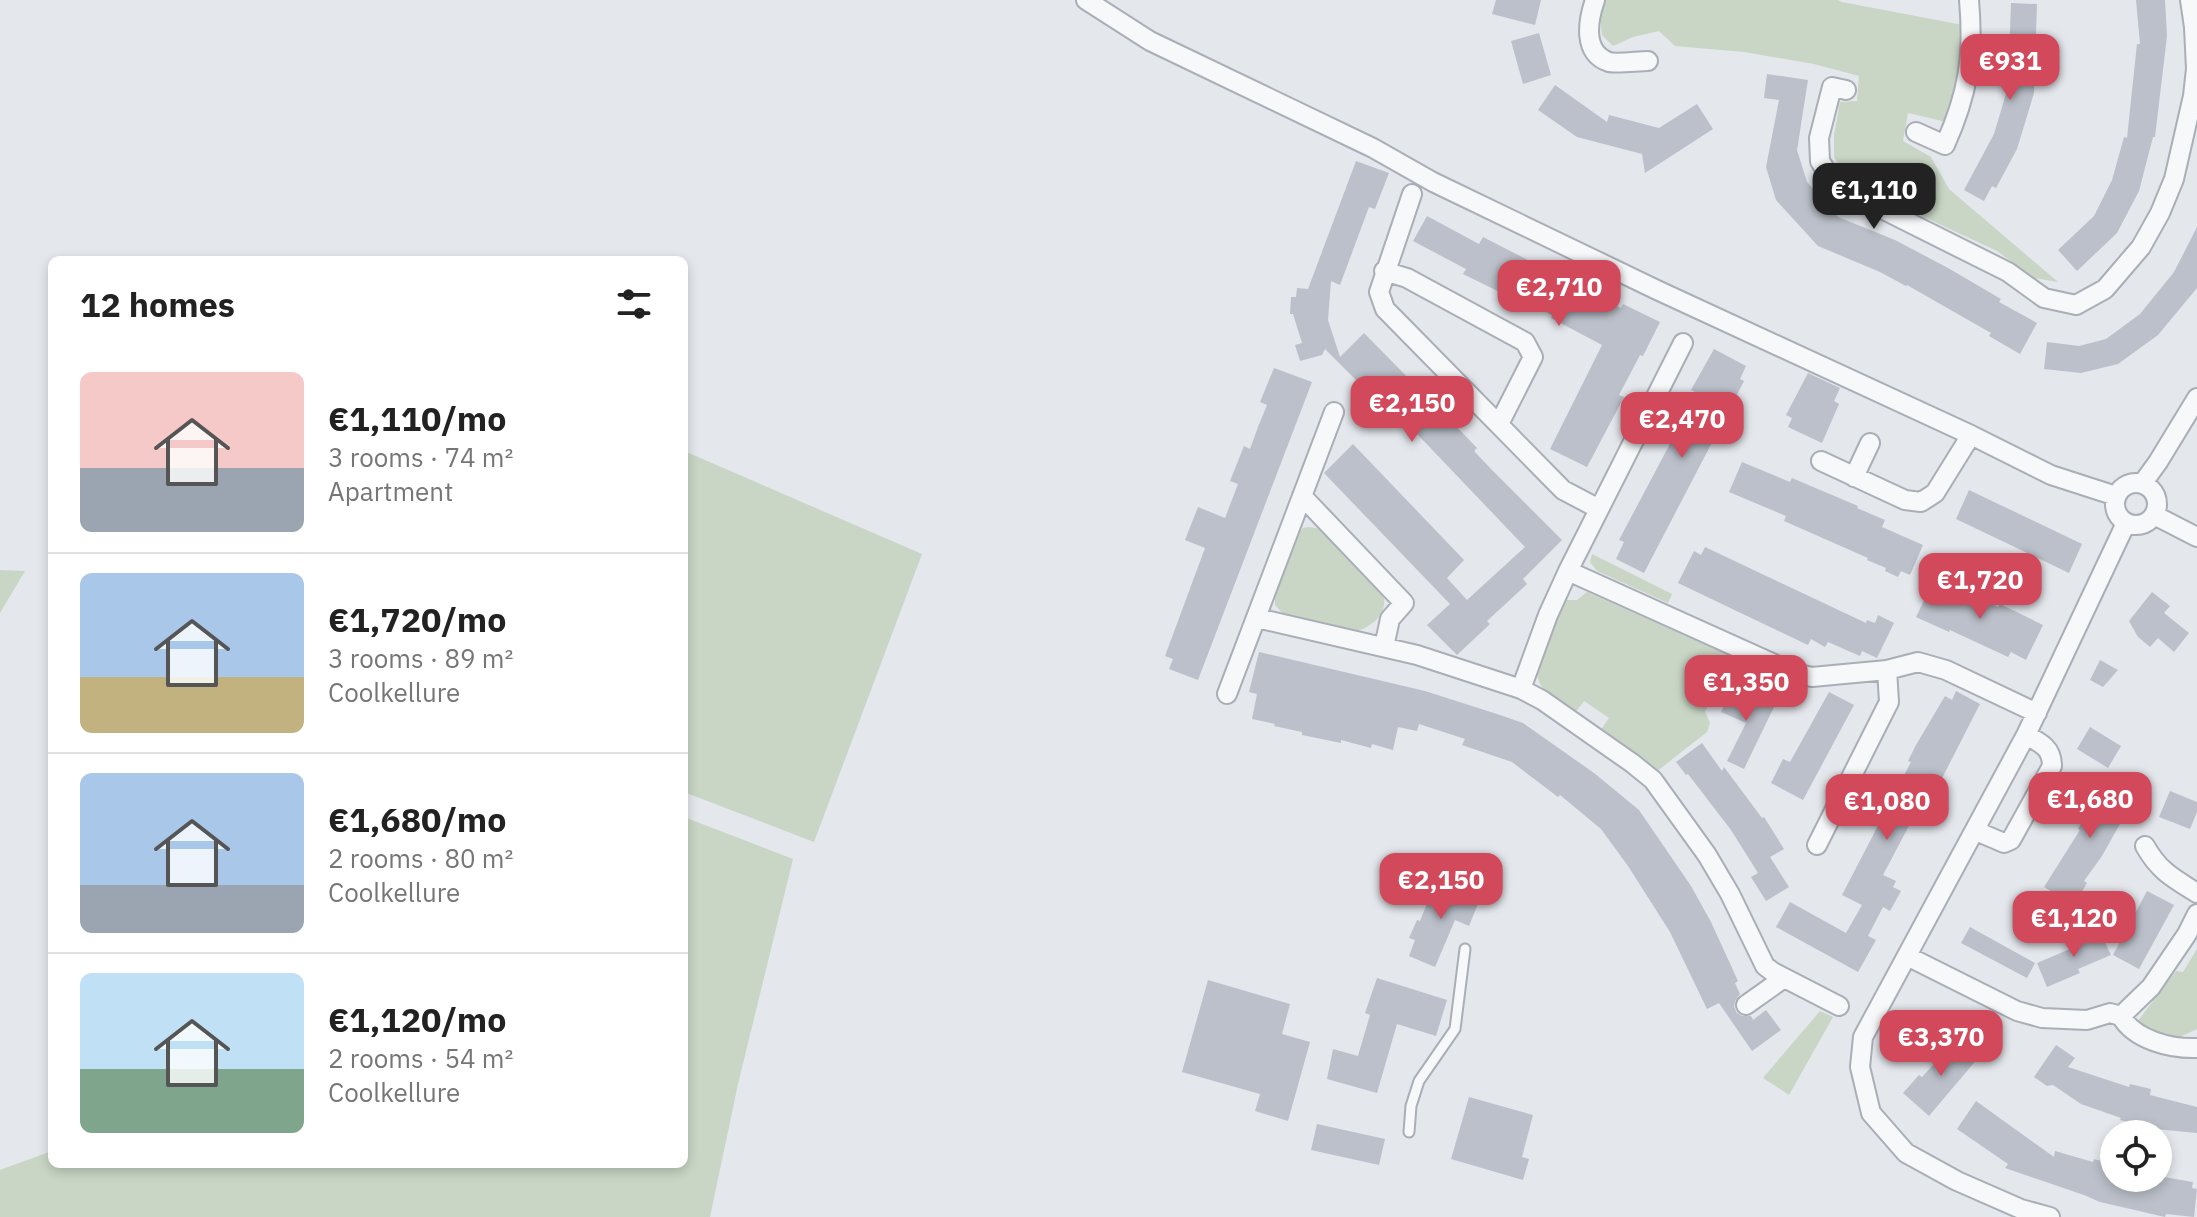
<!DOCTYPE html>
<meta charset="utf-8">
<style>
:root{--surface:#fff;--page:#f6f6f6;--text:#222;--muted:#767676;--line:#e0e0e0;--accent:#d1495b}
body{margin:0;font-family:"IBM Plex Sans",sans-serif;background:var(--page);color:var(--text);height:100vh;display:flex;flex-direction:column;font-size:30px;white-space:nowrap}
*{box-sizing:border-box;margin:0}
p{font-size:26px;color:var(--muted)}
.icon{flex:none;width:44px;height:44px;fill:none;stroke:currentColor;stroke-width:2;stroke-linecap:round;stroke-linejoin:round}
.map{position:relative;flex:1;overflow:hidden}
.side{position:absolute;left:48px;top:256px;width:640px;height:912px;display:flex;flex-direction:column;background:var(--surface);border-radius:12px;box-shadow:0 4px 12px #0003}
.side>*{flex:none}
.fabs{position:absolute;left:2100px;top:1120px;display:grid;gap:16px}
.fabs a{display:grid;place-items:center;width:72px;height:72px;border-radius:50%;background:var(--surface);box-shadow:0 4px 12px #0003;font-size:40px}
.price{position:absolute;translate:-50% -68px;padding:0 18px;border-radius:16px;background:var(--accent);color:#fff;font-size:26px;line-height:52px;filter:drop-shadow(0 2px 4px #0008)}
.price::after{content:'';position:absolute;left:50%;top:48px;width:24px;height:18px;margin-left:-12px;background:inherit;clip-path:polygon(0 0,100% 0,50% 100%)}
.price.on{background:#222;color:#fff}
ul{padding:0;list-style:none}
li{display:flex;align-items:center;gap:24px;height:200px;padding:0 32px}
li+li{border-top:2px solid var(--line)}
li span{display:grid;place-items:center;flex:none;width:224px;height:160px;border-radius:12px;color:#555}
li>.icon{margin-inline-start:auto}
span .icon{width:96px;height:96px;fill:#fffc;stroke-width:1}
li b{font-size:34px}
h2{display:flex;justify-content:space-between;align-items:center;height:96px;padding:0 32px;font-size:34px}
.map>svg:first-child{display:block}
.green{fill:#c9d6c5}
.building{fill:#bbc0ca}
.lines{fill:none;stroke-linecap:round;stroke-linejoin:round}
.lane-casing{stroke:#a9aeb7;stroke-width:13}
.street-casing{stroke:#a9aeb7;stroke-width:22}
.lane{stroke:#f7f8fa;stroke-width:9}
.street{stroke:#f7f8fa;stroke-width:18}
</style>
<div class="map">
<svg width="2197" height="1217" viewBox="0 0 2197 1217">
<rect width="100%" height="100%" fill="#e4e7ec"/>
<path class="green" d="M1603 0H1838L1842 2 1963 25 1961 69 1946 122 1908 113 1903 141 1931 157 1949 189 2058 282 2034 278 1997 251 1896 204 1843 170 1834 157V135L1840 102 1857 101 1859 76 1814 64 1744 52 1675 46 1659 31 1633 37 1613 46 1602 35 1599 10Z
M684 451 922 554 814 842 684 792Z
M1309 527 1322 529 1382 592C1391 613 1371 628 1353 632L1284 615 1275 605V593L1298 534 1303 528Z
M1592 554 1672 594 1668 603 1597 571 1590 562Z
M0 570 25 571 0 613Z
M1587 592 1730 656 1705 712 1710 723 1707 732 1656 772 1600 731 1609 718 1584 701 1575 713C1560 702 1537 692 1537 671L1564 600H1577Z
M684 817 793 859 738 1084 710 1217H0V1170L52 1151V1164H684Z
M2197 949V1029L2180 1037 2134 1026 2176 971 2183 972Z
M1820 1011 1833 1017 1789 1095 1763 1078Z"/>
<path class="building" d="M1496 0H1541L1535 25 1492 14Z
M2136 0H2165L2167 36 2155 137H2153L2139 191 2117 233 2077 271 2058 250 2094 216 2112 180 2124 137 2127 138 2137 44H2140Z
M2011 3 2037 4 2034 93 2017 149 1996 188 1992 186 1984 201 1964 190 1994 134 2008 87Z
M1539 33 1551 75 1523 84 1511 41Z
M1767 74 1808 80 1797 150 1807 182 1829 207 1838 217 1895 240 1948 268 2001 299 1999 302 2037 323 2020 354 1989 336 1991 333 1907 285 1906 286 1880 272 1818 246 1776 200 1766 167 1779 100 1764 98Z
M1555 85 1607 122 1609 115 1659 128 1697 104 1713 129 1645 173 1642 154 1577 137 1538 110Z
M1356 161 1389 173 1375 209 1369 207 1340 285 1331 281 1328 320 1340 357 1364 333 1421 391 1418 393 1448 423 1451 421 1477 448 1474 451 1491 469 1562 540 1523 579 1527 584 1487 621 1490 624 1457 655 1427 625 1450 604 1324 473 1353 444 1464 560 1447 578 1467 600 1525 547 1398 414 1394 418 1325 349 1322 355 1300 361 1295 345 1302 343 1293 314H1290L1291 297H1296L1297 288 1308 289Z
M1427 216 1479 244 1483 237 1621 308 1623 304 1660 322 1643 356 1640 355 1619 395 1624 397 1587 467 1550 449 1602 345 1551 318 1552 315 1514 294 1512 298 1463 274 1466 269 1413 241Z
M2197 227V288L2158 335 2118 364 2081 373 2044 369 2047 342 2079 346 2106 339 2140 314 2174 272Z
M1714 349 1746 366 1740 379 1744 381 1644 573 1616 559 1624 542 1619 540 1681 423H1682L1697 393 1691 390Z
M1274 368 1312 382 1198 680 1169 669 1173 659 1165 656 1205 548 1185 540 1198 507 1225 518 1238 484 1230 481 1244 446 1250 449 1258 427 1267 405 1260 402Z
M1808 373 1840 388 1834 401 1839 404 1822 443 1788 427 1792 418 1786 415Z
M1742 462 1790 482 1792 478 1858 506 1857 508 1885 520 1882 527 1923 545 1910 575 1901 571 1898 577 1885 571 1886 568 1867 560 1868 558 1784 521 1786 516 1729 492Z
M1969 490 2082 544 2069 573 1956 519Z
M1705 547 1866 623 1867 620 1875 623 1878 615 1894 623 1877 658 1862 651 1860 656 1828 642 1825 647 1811 639 1808 645 1678 583 1694 551 1701 555Z
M1942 582 1967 595 1969 592 1998 607 2000 604 2043 625 2026 660 2011 652 2008 657 1950 630 1949 632 1916 617 1931 586 1939 590Z
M2152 592 2170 606 2164 613 2189 633 2174 652 2158 638 2150 647 2138 637 2129 621Z
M1259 652 1425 691 1500 715 1523 723 1594 773 1639 810 1691 886 1711 922 1738 981 1735 983 1740 994 1735 1001 1734 1007 1737 1013 1742 1016H1751L1753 1020 1766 1010 1781 1030 1752 1051 1719 1003 1707 1009 1670 932 1628 866 1601 829 1560 795 1558 797 1512 762 1462 745 1465 739 1419 724 1417 731 1398 727 1393 750 1372 744 1371 748 1341 740V743L1302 735V732L1274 726 1275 724 1252 719 1257 694 1249 692Z
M2100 660 2118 670 2103 687 2090 680Z
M1734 685 1752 693 1751 696 1774 707 1744 769 1727 761 1746 723 1721 712Z
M1956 691 1980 704 1937 788 1931 784 1883 875 1896 881 1893 887 1901 891 1890 911 1883 907 1868 936 1876 940 1858 972 1776 927 1790 902 1846 933 1862 905 1842 895 1911 762 1908 761 1916 745 1945 696 1952 700Z
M1829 692 1854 705 1803 800 1771 783 1783 759 1790 762Z
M2090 727 2121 746 2108 768 2077 749Z
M1702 743 1722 771 1724 767 1762 818 1764 817 1784 849 1770 857 1789 887 1766 901 1751 877 1758 873 1731 830 1688 774 1686 775 1676 762Z
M2103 774 2134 792 2117 820 2121 822 2102 856 2084 881 2087 883 2074 905 2044 887 2080 830 2078 829 2094 800 2090 798Z
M2170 791 2197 802V812L2190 829 2159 817Z
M1436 881 1480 899 1469 926 1455 920 1435 967 1409 956 1415 940 1409 938 1417 920 1420 921Z
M2147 891 2174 905 2139 969 2113 955Z
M1970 927 2035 963 2027 978 1961 943Z
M2100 932 2111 955 2078 969 2080 973 2047 987 2037 963 2070 949 2068 946Z
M1377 978 1447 1000 1436 1036 1397 1024 1377 1093 1327 1079 1333 1049 1358 1056 1370 1015 1365 1013Z
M1208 980 1290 1004 1282 1034 1310 1042 1288 1121 1255 1111 1260 1094 1182 1072Z
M1957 1039 1978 1058 1929 1116 1903 1093 1919 1075 1922 1077Z
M2056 1045 2075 1058 2068 1067 2129 1087 2130 1084 2151 1089 2150 1095 2197 1107V1133L2155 1129 2120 1120 2121 1118 2081 1104 2053 1085 2047 1086 2034 1077Z
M1469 1097 1533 1115 1522 1157 1529 1159 1523 1180 1451 1159Z
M1976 1101 2054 1157 2055 1151 2093 1162 2094 1159 2114 1165V1178H2158V1176L2193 1182 2192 1188 2197 1189 2194 1217 2166 1214 2165 1217 2100 1202 2084 1195 2005 1168 2008 1164 1957 1129Z
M1317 1124 1385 1139 1379 1165 1311 1150Z"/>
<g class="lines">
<g class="lane-casing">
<path id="lane" d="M1409 1132 1411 1106 1419 1081 1455 1029 1465 949"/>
</g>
<g class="street-casing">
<path id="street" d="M1086 0 1150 41 1373 148 1433 182 1657 290 1971 435 2051 475 2116 496
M1595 0C1588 20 1582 53 1609 62 1617 64 1638 61 1648 61
M1846 90 1832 87 1819 138 1820 161 1832 181 1878 207 2008 272 2044 298 2076 305 2105 289 2141 247 2160 213 2174 179 2193 96 2196 69 2194 27 2190 0
M1916 132 1945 145C1968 94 1974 56 1969 0
M1412 194 1379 292 1385 309 1563 490 1599 509
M1384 271 1407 278 1525 342 1533 357 1499 424
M1683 343 1568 571 1794 673 1812 677 1887 670 1918 662 1946 670 2037 713
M1821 461 1905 500 1921 502 1935 493 1971 435
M1854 477 1870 443
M2115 504a21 21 0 1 1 42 0a21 21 0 1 1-42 0Z
M2142 484 2158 462 2197 398
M1302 496 1404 603 1390 619 1384 647
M2154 515 2197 537
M1568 571 1548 615 1521 689 1542 700 1632 763 1653 780 1707 855 1730 894 1765 966 1773 972 1839 1006
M1257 618 1417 655 1521 689
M1227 694 1334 412
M1976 831 2004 843 2011 840 2052 766C2052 748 2041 743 2026 735
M1817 845 1889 702 1887 670
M2145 846C2159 871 2173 878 2197 893
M1907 956 2017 1011 2042 1018 2087 1020 2110 1013 2121 1016C2134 1040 2171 1049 2197 1048
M1746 1005 1784 978
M2121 1016 2151 987 2187 934 2197 914
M2050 1217 2021 1209 1957 1181 1906 1153 1871 1113 1860 1067 1863 1037 2026 735 2126 523"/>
</g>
<use href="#lane" class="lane"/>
<use href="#street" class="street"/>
</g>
</svg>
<div class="fabs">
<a><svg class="icon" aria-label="locate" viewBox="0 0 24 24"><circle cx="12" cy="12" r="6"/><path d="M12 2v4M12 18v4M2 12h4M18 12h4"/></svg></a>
</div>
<b class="price" style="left:2010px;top:102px">€931</b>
<b class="price on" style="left:1874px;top:231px">€1,110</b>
<b class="price" style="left:1559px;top:328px">€2,710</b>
<b class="price" style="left:1412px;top:444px">€2,150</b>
<b class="price" style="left:1682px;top:460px">€2,470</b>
<b class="price" style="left:1980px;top:621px">€1,720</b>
<b class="price" style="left:1746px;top:723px">€1,350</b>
<b class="price" style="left:2090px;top:840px">€1,680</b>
<b class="price" style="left:1887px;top:842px">€1,080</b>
<b class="price" style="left:1441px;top:921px">€2,150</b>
<b class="price" style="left:2074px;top:959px">€1,120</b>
<b class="price" style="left:1941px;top:1078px">€3,370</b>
<section class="side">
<h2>12 homes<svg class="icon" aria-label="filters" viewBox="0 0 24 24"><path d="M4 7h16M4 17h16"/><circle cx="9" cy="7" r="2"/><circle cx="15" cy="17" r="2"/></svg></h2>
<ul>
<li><span style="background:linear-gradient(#f6c9c9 60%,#9aa5b1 0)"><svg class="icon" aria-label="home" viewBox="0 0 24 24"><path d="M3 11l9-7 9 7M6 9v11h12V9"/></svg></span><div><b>€1,110/mo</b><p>3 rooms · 74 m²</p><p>Apartment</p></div></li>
<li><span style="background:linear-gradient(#a9c7e8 65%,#c2b280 0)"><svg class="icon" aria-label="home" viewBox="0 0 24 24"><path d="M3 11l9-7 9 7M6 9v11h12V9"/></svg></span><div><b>€1,720/mo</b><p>3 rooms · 89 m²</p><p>Coolkellure</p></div></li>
<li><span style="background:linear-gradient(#a9c7e8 70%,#9aa5b1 0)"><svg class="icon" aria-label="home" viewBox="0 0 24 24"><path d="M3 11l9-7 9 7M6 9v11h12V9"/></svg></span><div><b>€1,680/mo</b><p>2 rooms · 80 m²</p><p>Coolkellure</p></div></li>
<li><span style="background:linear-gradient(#bfe0f5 60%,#7fa58c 0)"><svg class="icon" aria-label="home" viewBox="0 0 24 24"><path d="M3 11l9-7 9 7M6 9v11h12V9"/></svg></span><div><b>€1,120/mo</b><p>2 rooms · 54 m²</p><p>Coolkellure</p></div></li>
</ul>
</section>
</div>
